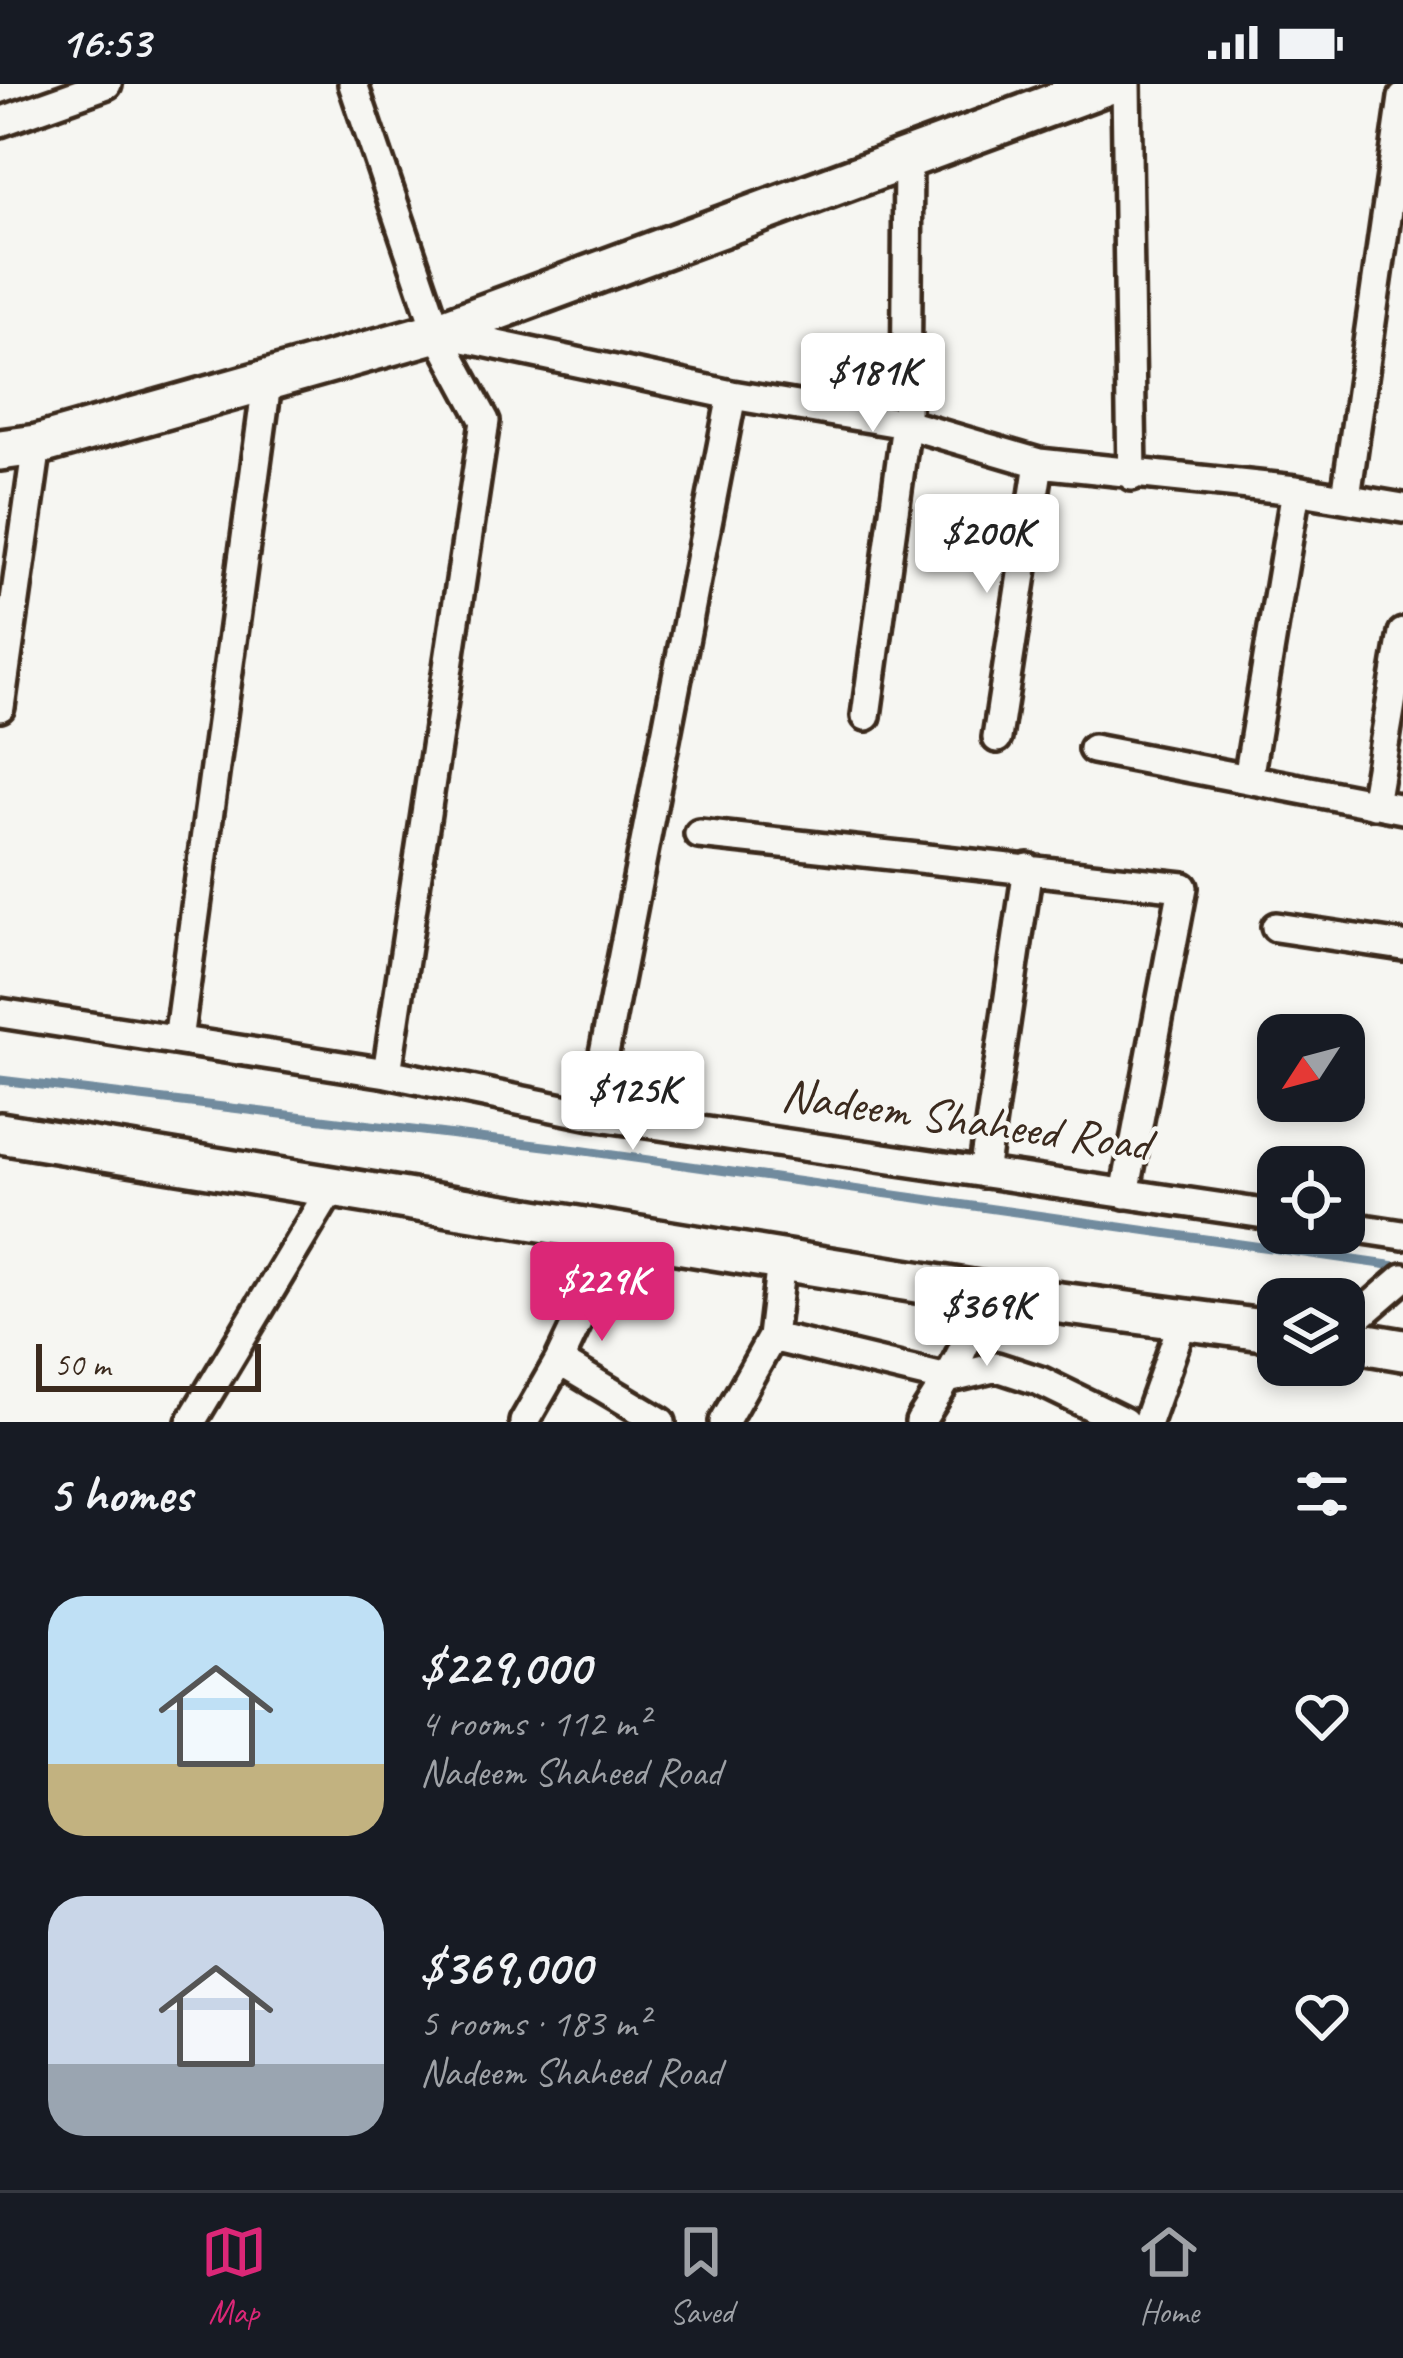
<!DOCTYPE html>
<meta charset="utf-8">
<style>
:root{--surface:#171b24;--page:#242831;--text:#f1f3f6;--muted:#9ea1a6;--line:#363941;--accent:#db2777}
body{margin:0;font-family:Caveat,sans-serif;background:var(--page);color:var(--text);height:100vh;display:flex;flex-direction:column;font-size:45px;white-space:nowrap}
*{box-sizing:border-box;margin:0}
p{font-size:39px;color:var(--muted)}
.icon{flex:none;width:66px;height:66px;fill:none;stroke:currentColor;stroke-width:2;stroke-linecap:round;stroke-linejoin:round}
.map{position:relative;height:1338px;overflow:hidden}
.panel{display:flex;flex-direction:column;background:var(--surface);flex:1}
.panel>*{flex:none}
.needle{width:78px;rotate:234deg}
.buttons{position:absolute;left:1257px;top:930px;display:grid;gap:24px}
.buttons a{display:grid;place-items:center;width:108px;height:108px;border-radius:24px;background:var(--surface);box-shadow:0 6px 18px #0003;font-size:60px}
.scale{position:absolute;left:36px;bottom:30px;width:225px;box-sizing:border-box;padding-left:12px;border:6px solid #3b2a1e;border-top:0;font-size:33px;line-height:42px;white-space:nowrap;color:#3b2a1e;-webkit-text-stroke:9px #f6f6f2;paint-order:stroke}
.price{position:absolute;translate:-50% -102px;padding:0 27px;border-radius:12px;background:#fff;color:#222;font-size:39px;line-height:78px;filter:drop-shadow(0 3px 6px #0008)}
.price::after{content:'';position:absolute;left:50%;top:72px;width:36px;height:27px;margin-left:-18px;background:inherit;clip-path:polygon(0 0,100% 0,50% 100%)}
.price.current{background:var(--accent);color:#fff}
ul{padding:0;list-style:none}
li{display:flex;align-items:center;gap:36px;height:300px;padding:0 48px}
li span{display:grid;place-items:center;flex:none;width:336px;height:240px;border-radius:36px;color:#555}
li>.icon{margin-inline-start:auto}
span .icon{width:144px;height:144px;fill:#fffc;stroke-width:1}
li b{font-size:51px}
h2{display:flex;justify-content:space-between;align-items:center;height:144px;padding:0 48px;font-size:51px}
.status{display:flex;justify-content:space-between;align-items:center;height:84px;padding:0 60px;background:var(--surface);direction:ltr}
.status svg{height:33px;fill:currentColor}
.tab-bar{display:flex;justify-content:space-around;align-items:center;height:168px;border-top:3px solid var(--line);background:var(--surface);font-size:33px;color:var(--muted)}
.tab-bar a{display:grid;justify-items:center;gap:6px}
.tab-bar .current{color:var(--accent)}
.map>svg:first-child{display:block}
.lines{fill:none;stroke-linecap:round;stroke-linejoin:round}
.stream{stroke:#718b9e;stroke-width:9}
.street-casing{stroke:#3b2a1e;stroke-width:36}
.secondary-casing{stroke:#3b2a1e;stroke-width:48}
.street{stroke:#f6f6f2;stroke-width:27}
.secondary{stroke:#f6f6f2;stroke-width:39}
.labels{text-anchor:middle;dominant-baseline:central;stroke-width:9;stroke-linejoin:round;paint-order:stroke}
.street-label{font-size:48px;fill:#3b2a1e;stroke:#f6f6f2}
</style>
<div class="status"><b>16:53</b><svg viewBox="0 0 49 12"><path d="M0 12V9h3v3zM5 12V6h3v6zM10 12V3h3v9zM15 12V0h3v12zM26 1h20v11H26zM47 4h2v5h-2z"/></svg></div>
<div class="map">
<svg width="1403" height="1338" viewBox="0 0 1403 1338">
<rect width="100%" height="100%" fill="#f6f6f2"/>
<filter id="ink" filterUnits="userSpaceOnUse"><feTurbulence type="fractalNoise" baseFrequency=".00833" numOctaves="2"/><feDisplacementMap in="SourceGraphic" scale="24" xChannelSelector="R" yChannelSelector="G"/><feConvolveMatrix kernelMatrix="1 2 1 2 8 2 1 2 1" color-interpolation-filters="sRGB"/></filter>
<g filter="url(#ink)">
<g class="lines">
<path class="stream" d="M0 996 578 1066 1403 1183"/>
<g class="street-casing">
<path id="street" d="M353 0 437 248 485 337 387 989
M1126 0 1132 392
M0 38 107 0
M441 249 732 311 906 340 1039 379 1296 406 1403 424
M1346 413 1403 14
M0 623 37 361
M866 632 906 340 908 72
M997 654 1039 379
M1093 665 1403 725
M1248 695 1296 406
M1374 720 1403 549
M699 750 1183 803 1125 1110
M1276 843 1403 862
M0 929 387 989 592 1031 1278 1132
M178 956 267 299
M592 1031 732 311
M983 1089 1028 784
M1344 1142 1403 1151
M1344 1245 1403 1194
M772 1253 947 1295 997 1283 1040 1297 1124 1338
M559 1277 661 1338
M191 1338 332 1103
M524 1338 559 1277 619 1150
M724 1338 772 1253 781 1177
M920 1338C944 1300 977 1254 978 1208
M1147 1338 1183 1237"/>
</g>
<g class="secondary-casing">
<path id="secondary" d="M0 366 37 361 437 248 1108 0
M0 1049 978 1208 1278 1248
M1344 1256 1403 1266"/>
</g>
<use href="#street" class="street"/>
<use href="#secondary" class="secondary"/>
</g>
</g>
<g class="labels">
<g class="street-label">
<text transform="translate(966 1035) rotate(8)">Nadeem Shaheed Road</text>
</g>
</g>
</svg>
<div class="buttons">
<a><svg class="needle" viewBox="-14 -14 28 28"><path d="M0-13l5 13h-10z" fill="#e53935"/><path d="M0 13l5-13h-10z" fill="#9ea1a6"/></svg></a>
<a><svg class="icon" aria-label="locate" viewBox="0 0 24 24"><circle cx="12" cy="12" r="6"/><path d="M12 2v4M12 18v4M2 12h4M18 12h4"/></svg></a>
<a><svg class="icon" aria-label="layers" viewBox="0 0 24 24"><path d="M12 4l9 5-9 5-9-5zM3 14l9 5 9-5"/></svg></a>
</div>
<div class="scale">50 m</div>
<b class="price" style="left:873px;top:351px">$181K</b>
<b class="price" style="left:987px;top:512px">$200K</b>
<b class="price" style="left:633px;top:1069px">$125K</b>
<b class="price current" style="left:602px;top:1260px">$229K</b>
<b class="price" style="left:987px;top:1285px">$369K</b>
</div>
<section class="panel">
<h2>5 homes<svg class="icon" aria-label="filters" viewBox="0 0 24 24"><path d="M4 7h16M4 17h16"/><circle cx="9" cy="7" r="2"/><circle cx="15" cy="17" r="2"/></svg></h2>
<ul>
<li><span style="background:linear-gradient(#bfe0f5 70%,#c2b280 0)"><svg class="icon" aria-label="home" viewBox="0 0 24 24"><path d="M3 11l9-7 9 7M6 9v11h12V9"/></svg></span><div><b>$229,000</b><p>4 rooms · 112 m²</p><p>Nadeem Shaheed Road</p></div><svg class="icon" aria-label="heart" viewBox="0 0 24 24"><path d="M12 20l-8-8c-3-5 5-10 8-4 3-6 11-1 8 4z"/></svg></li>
<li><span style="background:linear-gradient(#c9d6e8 70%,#9aa5b1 0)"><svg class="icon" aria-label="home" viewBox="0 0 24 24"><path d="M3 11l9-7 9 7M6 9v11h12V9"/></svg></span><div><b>$369,000</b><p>5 rooms · 183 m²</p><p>Nadeem Shaheed Road</p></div><svg class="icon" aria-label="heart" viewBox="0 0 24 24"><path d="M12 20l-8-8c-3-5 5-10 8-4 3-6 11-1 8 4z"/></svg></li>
</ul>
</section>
<nav class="tab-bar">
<a class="current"><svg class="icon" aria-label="map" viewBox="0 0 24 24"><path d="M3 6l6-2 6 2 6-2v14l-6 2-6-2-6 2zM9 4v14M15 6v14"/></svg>Map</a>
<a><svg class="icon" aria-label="saved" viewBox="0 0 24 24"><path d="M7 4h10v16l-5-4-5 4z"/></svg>Saved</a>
<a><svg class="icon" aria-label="home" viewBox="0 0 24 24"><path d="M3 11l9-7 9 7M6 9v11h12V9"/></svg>Home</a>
</nav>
